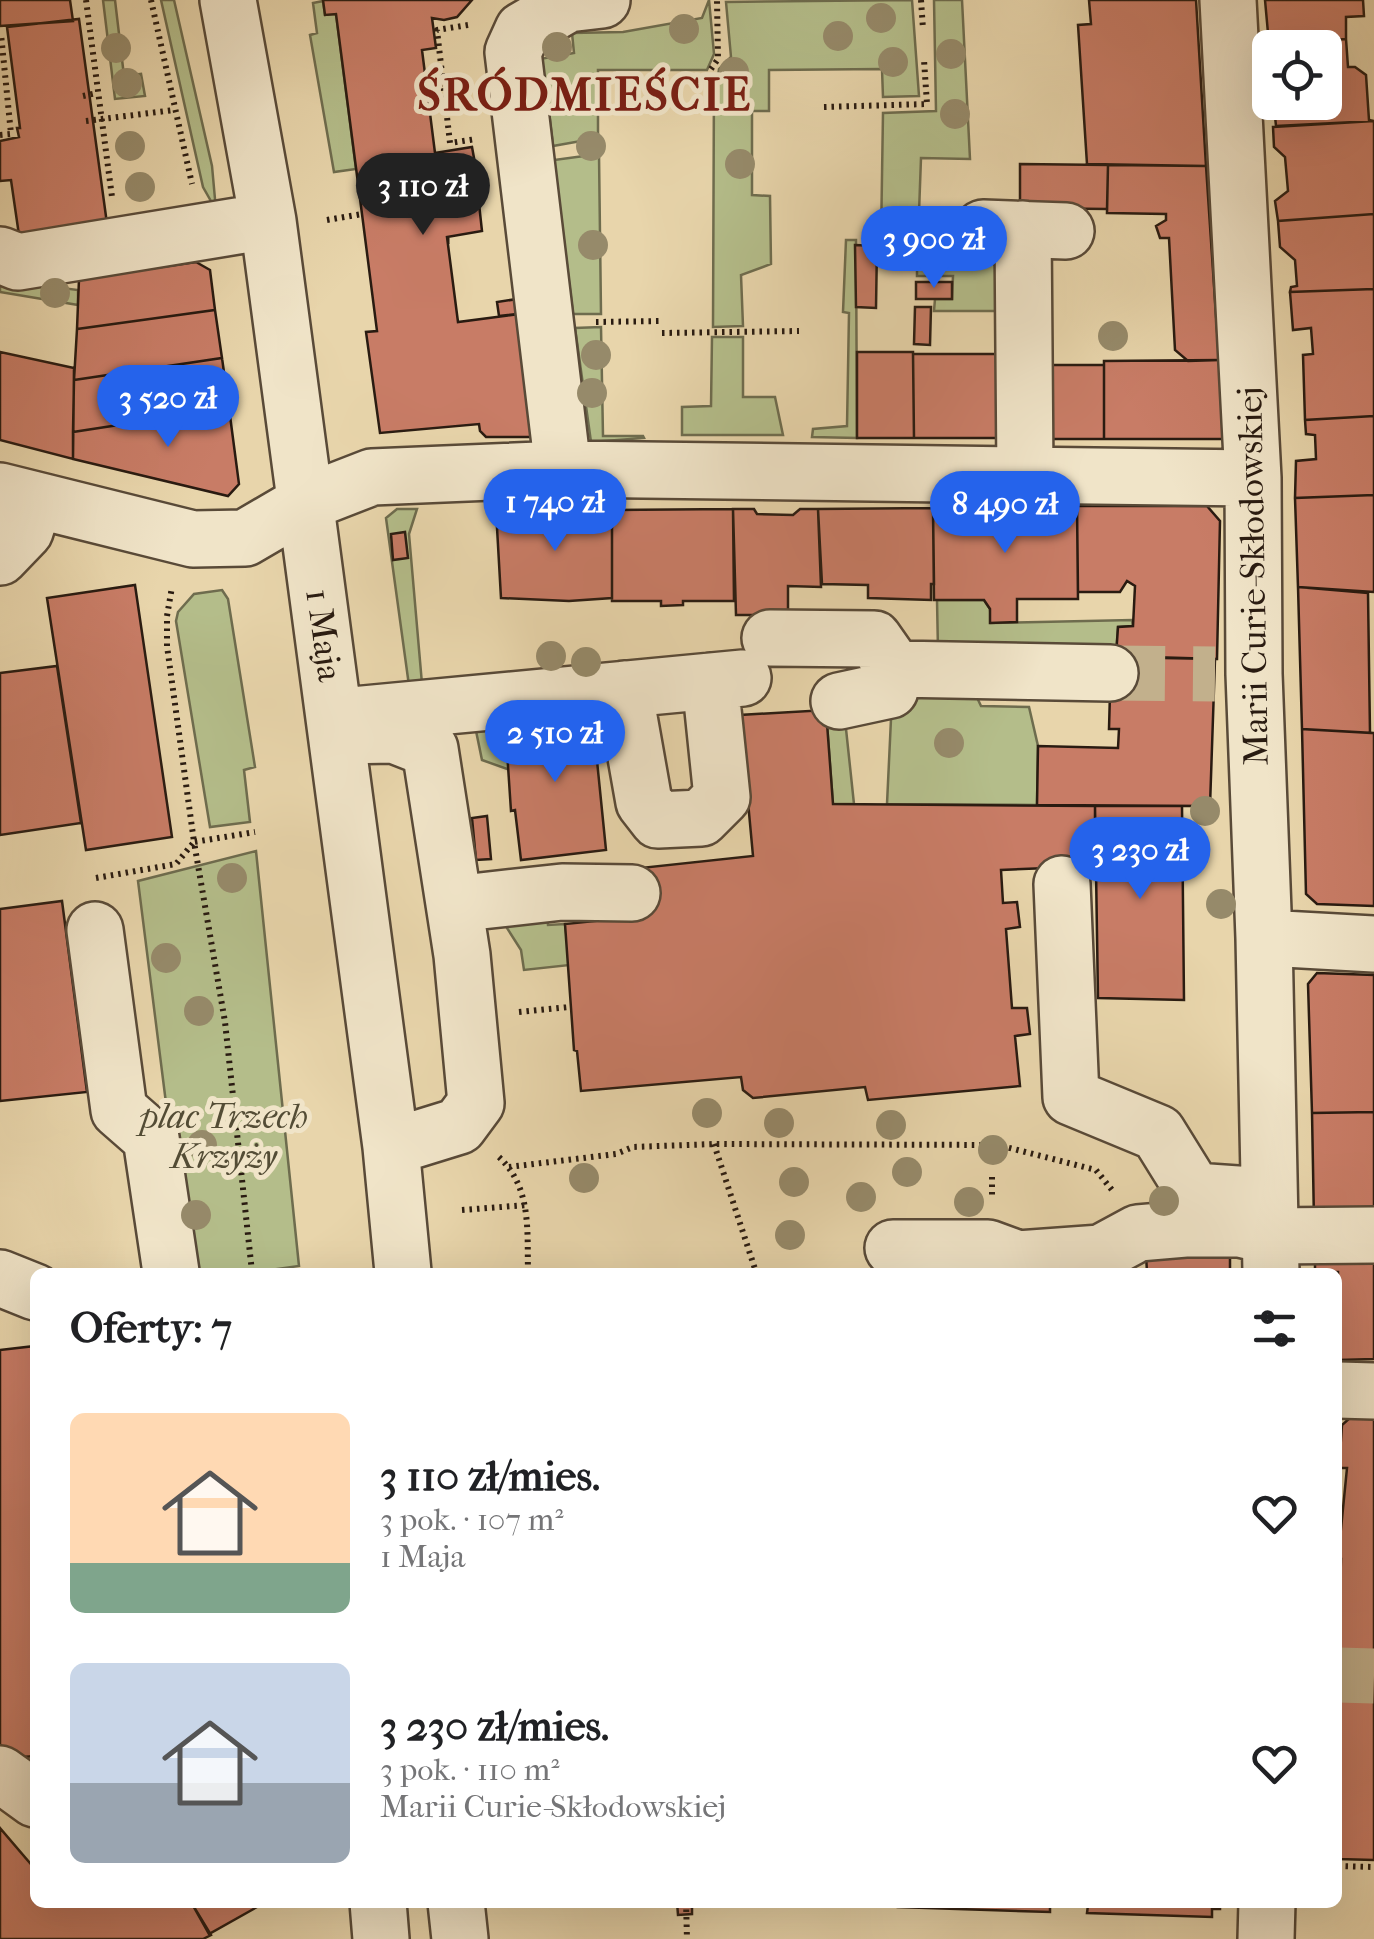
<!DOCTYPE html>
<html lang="pl">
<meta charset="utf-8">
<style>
:root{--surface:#fff;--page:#f6f6f6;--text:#202124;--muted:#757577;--accent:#2563eb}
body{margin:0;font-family:"IM FELL French Canon",serif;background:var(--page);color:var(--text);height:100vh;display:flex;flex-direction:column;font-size:38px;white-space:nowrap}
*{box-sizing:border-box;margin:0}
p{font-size:32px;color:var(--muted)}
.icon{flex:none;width:55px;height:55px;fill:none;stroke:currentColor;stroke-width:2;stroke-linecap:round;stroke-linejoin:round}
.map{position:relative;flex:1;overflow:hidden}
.panel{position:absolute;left:30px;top:1268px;width:1312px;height:640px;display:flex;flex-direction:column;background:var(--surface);border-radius:15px;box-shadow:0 10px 40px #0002}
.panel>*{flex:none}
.fabs{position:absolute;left:1252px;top:30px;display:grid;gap:20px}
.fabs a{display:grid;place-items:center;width:90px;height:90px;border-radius:15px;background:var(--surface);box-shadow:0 10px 40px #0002;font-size:50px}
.price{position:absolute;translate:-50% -85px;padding:0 22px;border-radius:35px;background:var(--accent);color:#fff;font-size:32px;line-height:65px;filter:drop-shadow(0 2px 5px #0008)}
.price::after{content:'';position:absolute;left:50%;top:60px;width:30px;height:22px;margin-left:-15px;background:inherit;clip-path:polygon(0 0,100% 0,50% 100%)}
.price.current{background:#222;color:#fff}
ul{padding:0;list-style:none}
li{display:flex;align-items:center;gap:30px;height:250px;padding:0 40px}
li span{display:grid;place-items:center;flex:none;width:280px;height:200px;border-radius:15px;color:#555}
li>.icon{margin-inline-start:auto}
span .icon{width:120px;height:120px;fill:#fffc;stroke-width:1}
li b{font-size:42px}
h2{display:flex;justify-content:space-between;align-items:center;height:120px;padding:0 40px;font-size:42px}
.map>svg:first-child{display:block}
.green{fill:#b4bd8a;stroke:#6e6c4e;stroke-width:2.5}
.building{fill:#c87c66;stroke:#291b11;stroke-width:2.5}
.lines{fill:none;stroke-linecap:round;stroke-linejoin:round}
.minor-tunnel{stroke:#c2b08c;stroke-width:55;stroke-dasharray:55 28;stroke-linecap:butt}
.minor-casing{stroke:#594a38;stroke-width:60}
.path{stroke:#291b11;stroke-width:6;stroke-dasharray:2.5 5;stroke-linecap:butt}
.minor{stroke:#f0e4c8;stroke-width:55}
.tree{fill:#968a6a}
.labels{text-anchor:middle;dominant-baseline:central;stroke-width:10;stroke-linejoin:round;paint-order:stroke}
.street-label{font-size:35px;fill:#291b11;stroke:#f0e4c8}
.park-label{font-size:35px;font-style:italic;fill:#534c35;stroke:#f0e4c8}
.district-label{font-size:45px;font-weight:bold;letter-spacing:2.5px;fill:#7a1f14;stroke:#f0e4c8}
</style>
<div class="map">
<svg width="1374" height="1939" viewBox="0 0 1374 1939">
<rect width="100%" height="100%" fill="#e8d5ab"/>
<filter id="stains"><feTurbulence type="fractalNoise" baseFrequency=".002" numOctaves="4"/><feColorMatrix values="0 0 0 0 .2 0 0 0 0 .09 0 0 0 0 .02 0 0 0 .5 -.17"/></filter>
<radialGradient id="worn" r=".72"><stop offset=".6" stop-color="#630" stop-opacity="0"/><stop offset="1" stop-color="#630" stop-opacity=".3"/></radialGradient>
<path class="green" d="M103 0H115L124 76 141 74 145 96 115 99Z
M161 0H174L212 166 216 210 203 187Z
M709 0 714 54 707 70H598V138L553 146 549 112H544L534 60 574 53 572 33 623 32 702 18Z
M912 0 919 96 883 97 882 69 769 70V111H752V195L770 196 771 264 741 275 743 326 713 327 714 76H718L719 69 731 57 726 2Z
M934 0H962L970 159 921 158 918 240H881L883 113 936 111Z
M323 1 325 15 336 14 356 169 334 172 310 35 317 33 313 3Z
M599 154 601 314H573L554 160Z
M846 240H856L857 438 812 437 813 429 847 426 849 313 843 312Z
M976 259 990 261 997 267V311H934L935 299H952L953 276H917V260Z
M0 280 78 290V305L0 292Z
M601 327 603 436H643L644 438 591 442 575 328Z
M712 337H743V397H775L783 435H682V407L711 406Z
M397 509H417L409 534 422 684 410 693 386 518Z
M222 590 228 599 255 767 244 770 250 822 210 827 176 621 178 612 194 594Z
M937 600H984L990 609 991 623 1132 620 1133 626 1118 627 1116 656 938 651Z
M919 687 973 689 981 706 1029 707 1038 746 1037 805 887 804 891 719Z
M826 710H844L854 804H833Z
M505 721 510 768 507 769 482 760 475 726Z
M256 851 299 1266 256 1272H181L157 1110 166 1103 138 881Z
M546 906 548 925 565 924 570 965 524 970 521 950 500 917Z"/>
<path class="building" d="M0 0H70L73 21 0 26Z
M323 0H472L457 17 444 20 432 18 436 48 422 50 435 153 472 147 474 158 482 231 447 237 458 322 527 313 543 437H486L480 431 479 424 380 433 366 332 377 331 362 214 336 14 325 15Z
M1089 0H1196L1206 166 1087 164 1078 25 1091 24Z
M1265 0H1363L1364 16 1346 17V39L1269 44Z
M79 19 108 231 20 242 11 180 0 181V141L19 137 17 128H20L7 27Z
M1346 39 1348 67H1355L1366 75 1369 120 1374 121 1276 126 1274 106 1277 104 1325 102V48H1270V65L1269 44Z
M1374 121V214L1278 221 1275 201 1288 191 1285 157 1274 147 1273 127Z
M1020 164 1108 165 1107 209 1020 208Z
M1108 165 1206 166 1219 360 1188 361 1175 350 1169 238H1160L1156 226 1166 220V214L1107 213Z
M1374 214V289L1290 292 1291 287 1297 286 1295 260 1280 247 1278 221Z
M855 245 877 246 876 308 856 307Z
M196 262 210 270 215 310 77 329 79 279Z
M916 282H952V299H916Z
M1374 289V416L1305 420 1303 355 1313 354 1311 328 1293 330 1290 292Z
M524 298 526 313 499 316 497 302Z
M915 307H931L930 345 914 344Z
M215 310 222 358 74 380 77 329Z
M0 352 74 368 73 459 0 440Z
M857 352H913L914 438H857Z
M913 354H1005L1004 438H914Z
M222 358 229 408 73 432 74 380Z
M1219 360 1224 439H1104V361Z
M1040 365H1104V439H1040Z
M229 408 239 484 228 496 73 459V432Z
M1374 416V495L1295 498 1296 461 1316 459 1315 435 1306 434 1305 420Z
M1374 495V592L1298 587 1295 498Z
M1077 506H1207L1220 521 1217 659 1116 656 1118 627 1133 626 1135 586 1127 581 1120 592H1078Z
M1077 506 1078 599H1017V622L990 623V609L984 600H934L933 508Z
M933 508 934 584H931V600L868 598V585L822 584 818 509Z
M733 509 734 601H683V605L661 606V601H612V510Z
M733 509H754L757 514 793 515 800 509H818L821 587 788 586V615H736Z
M496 510H612V598L569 601 501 598Z
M405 532 408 558 393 560 391 534Z
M135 585 172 837 86 850 47 598Z
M1298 587 1368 593 1370 733 1302 729Z
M1111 657 1215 659 1210 806 1037 805 1038 746 1118 748 1119 729H1109Z
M57 666 81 823 0 835V673Z
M826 710 833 804 1095 806V866L1084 867V874L1048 868 1001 870 1003 903 1017 902 1020 927 1006 929 1012 1008H1027L1030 1034 1015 1036 1020 1086 868 1100 865 1087 753 1098 743 1090 741 1077 581 1091 577 1051 574 1050 565 924 635 917 631 869 753 856 740 715Z
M592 711 606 850 521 860 515 810 511 811 505 721Z
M1302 729 1374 733V906L1317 904 1306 894Z
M1095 806H1182L1184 1000 1098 998Z
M487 816 491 859 476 860 472 818Z
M62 901 87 1092 0 1101V909Z
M1317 973 1374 975V1112L1312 1113 1308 984Z
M1374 1112V1221H1314L1312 1113Z
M1374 1244V1359L1338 1360V1272H1315V1245Z
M1230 1254V1272H1147L1146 1255Z
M35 1346V1756L10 1758 0 1744V1350Z
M1374 1415V1661L1338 1659 1341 1559H1338L1347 1468H1339L1342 1425 1352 1416Z
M1338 1659 1374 1661V1860L1338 1859Z
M0 1828 35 1869V1902H191L211 1935 203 1939H0Z
M191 1902H258L257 1907 209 1934Z
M677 1902H692V1914L678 1915Z
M899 1902H1220V1909H1212V1917L1087 1913 1088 1905 1050 1904V1912L898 1907Z"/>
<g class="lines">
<path class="minor-tunnel" d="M1110 673 1215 674
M1338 1675 1374 1676"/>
<g class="minor-casing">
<path id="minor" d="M228 0 268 221 391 1147 403 1272
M1228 0 1253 478 1254 674 1264 938 1271 1272
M983 228 1066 231
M1023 229 1025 474
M0 255 18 262 268 221
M563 469 513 52 523 30 568 4 602 0
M0 491 193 539 245 538 305 503 372 477 563 469 1253 478
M0 557 25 531 35 500
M770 638 874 639 895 669 1110 673
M624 689 644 802 658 820 701 818 722 797 710 681
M839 701 890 690 895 669
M353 715 743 678
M338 736 394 735 430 749 462 955 476 1103 459 1126 391 1147
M1062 884 1071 1097 1158 1133 1194 1191 1266 1196
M454 904 562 892 632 893
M95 930 119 1110 151 1138 171 1272
M1264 938 1374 944
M893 1248H988L1018 1259 1101 1253 1138 1233 1185 1229H1240L1270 1236 1374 1235
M0 1278 35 1292
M1338 1390 1374 1391
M0 1774 35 1799
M378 1902 381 1939
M456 1902 460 1939
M1266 1939 1267 1902"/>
</g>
<path class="path" d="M86 0 112 197
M151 0 192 184
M921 0 923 29
M468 25 437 30 450 143 476 139
M711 69 718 59 717 0
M427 87 442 84
M83 96 97 93
M824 107 927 104 924 60
M86 121 174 110
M0 135 11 134 1 34
M327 220 362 214
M447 241H453
M596 322 662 321
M662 333 799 331
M96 878 176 864 194 842 167 646V616L172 587
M519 1012 570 1007
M714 1144 756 1272
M499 1157C532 1188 527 1231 528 1272
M509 1167 616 1154 633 1147 714 1144 998 1145 1096 1170 1112 1190
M992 1177V1198
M462 1210 527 1205
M252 1272 225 1022 194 842 255 832
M1338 1866 1374 1867
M686 1902 687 1939"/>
<use href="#minor" class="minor"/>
</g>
<g class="tree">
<circle cx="881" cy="18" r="15"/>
<circle cx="684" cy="29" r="15"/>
<circle cx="838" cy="36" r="15"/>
<circle cx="557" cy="47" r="15"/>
<circle cx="116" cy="48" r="15"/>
<circle cx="951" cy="54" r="15"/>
<circle cx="893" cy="62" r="15"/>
<circle cx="734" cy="72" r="15"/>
<circle cx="127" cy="83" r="15"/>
<circle cx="955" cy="114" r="15"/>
<circle cx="130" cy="146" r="15"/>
<circle cx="591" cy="146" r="15"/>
<circle cx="740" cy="164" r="15"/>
<circle cx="140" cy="187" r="15"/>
<circle cx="593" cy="245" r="15"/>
<circle cx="55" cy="293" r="15"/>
<circle cx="1113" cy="336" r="15"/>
<circle cx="596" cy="355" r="15"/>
<circle cx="592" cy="393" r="15"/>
<circle cx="551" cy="656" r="15"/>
<circle cx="586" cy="662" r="15"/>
<circle cx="949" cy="743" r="15"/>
<circle cx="1205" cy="811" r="15"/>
<circle cx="232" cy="878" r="15"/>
<circle cx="1221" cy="904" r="15"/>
<circle cx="166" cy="958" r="15"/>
<circle cx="199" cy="1011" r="15"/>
<circle cx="707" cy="1113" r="15"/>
<circle cx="779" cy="1123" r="15"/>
<circle cx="891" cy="1125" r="15"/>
<circle cx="202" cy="1145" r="15"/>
<circle cx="993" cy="1150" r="15"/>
<circle cx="907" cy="1172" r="15"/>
<circle cx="584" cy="1178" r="15"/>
<circle cx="794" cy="1182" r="15"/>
<circle cx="861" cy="1197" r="15"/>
<circle cx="1164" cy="1201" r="15"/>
<circle cx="969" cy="1202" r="15"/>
<circle cx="196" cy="1215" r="15"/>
<circle cx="790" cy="1235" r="15"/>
</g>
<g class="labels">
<g class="street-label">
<text transform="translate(1253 576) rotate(-91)">Marii Curie-Skłodowskiej</text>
<text transform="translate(324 635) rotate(82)">1 Maja</text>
</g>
<g class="park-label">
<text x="224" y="1116">plac Trzech<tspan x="224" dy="40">Krzyży</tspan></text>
</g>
<g class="district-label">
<text x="585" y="95">ŚRÓDMIEŚCIE</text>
</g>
</g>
<rect width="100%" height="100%" filter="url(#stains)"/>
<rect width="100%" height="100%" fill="url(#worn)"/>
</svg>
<div class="fabs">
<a><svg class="icon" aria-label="locate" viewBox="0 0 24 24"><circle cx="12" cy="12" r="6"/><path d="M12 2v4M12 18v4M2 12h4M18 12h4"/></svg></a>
</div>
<b class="price current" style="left:423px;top:238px">3 110 zł</b>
<b class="price" style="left:934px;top:291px">3 900 zł</b>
<b class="price" style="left:168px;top:450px">3 520 zł</b>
<b class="price" style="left:555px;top:554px">1 740 zł</b>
<b class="price" style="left:1005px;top:556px">8 490 zł</b>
<b class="price" style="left:555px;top:785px">2 510 zł</b>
<b class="price" style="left:1140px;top:902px">3 230 zł</b>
<section class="panel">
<h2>Oferty: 7<svg class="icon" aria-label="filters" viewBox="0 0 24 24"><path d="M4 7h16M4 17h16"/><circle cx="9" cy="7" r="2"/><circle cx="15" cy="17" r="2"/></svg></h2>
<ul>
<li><span style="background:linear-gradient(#ffd9b3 75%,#7fa58c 0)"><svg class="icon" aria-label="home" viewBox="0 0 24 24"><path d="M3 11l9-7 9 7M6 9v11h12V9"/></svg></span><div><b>3 110 zł/mies.</b><p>3 pok. · 107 m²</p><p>1 Maja</p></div><svg class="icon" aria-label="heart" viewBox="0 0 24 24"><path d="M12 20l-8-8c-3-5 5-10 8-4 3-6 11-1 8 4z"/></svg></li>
<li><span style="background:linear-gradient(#c9d6e8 60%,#9aa5b1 0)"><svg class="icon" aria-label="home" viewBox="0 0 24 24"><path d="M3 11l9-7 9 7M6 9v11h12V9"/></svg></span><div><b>3 230 zł/mies.</b><p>3 pok. · 110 m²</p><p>Marii Curie-Skłodowskiej</p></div><svg class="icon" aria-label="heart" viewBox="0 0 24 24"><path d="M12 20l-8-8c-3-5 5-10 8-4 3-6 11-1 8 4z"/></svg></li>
</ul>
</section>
</div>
